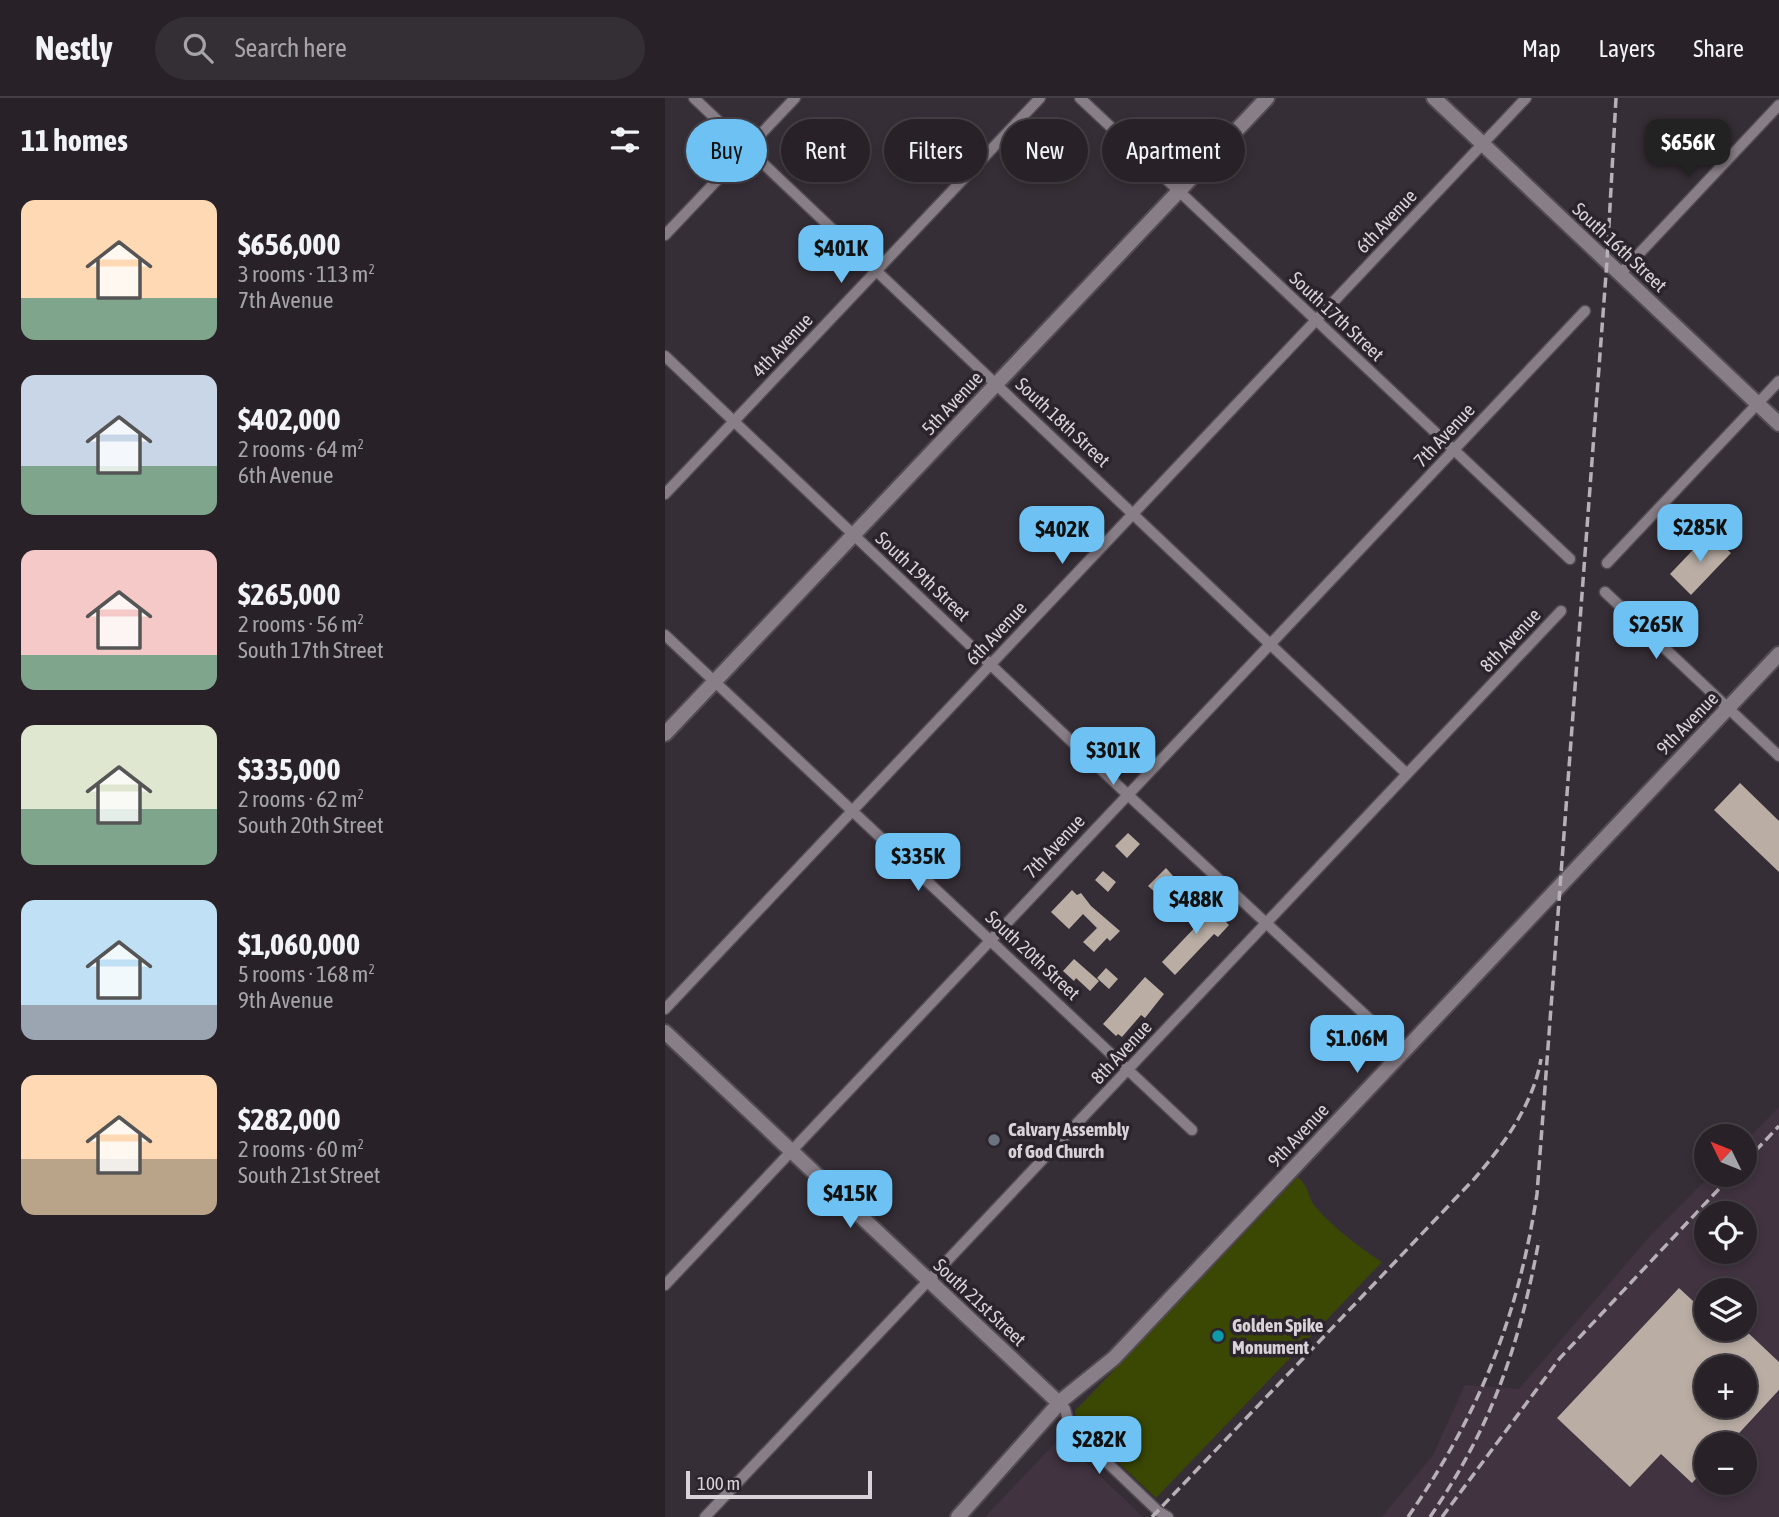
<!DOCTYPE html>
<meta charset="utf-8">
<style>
:root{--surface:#282228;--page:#342f34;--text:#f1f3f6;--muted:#a5a4a8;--line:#443f45;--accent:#6ec2f3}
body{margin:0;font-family:"Asap Condensed",sans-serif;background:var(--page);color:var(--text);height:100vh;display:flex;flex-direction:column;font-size:26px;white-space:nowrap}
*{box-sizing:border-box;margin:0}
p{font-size:23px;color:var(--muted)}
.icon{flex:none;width:38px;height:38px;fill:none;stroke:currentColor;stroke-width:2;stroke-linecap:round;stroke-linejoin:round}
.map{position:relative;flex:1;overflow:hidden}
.side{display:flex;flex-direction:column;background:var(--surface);width:665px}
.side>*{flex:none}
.guide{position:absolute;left:21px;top:21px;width:665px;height:63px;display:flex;gap:14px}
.needle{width:46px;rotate:313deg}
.controls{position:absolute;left:1029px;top:1026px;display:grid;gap:14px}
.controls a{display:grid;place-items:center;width:63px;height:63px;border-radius:50%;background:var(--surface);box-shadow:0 4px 10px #0003,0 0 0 2px var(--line);font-size:35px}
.scale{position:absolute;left:21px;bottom:18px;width:186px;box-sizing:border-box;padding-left:7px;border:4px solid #d9d3d9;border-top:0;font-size:19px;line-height:24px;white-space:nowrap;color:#d9d3d9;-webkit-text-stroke:5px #2c242c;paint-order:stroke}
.price{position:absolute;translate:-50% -60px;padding:0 16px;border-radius:14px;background:var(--accent);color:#111;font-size:23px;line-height:46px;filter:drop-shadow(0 2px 4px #0008)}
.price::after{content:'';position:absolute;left:50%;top:42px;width:21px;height:16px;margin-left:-10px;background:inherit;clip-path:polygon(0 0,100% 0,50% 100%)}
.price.on{background:#222;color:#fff}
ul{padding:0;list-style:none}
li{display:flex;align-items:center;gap:21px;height:175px;padding:0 21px}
li span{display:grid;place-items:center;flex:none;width:196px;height:140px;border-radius:14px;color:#555}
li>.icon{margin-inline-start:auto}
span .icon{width:84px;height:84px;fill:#fffc;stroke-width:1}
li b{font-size:30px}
h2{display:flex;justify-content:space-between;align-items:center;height:84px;padding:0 21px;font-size:30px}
.tag{padding:0 24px;border-radius:32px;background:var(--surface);box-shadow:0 4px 10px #0003,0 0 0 2px var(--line);font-size:24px;line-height:63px}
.tag.on{background:var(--accent);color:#111}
header{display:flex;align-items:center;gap:42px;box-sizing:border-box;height:98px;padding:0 35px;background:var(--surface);border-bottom:2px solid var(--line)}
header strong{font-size:33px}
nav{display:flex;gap:38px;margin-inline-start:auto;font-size:24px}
.search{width:490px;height:63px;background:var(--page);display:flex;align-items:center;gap:18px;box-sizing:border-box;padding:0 24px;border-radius:38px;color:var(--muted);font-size:26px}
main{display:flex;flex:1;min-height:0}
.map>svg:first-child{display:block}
.built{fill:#413340;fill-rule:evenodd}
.green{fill:#3b4804}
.building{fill:#b9ada4;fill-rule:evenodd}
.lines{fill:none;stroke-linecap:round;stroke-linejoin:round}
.street-casing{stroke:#524b52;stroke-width:13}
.secondary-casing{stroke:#524b52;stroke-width:18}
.street{stroke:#887e87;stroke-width:10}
.secondary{stroke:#887e87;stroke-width:14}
.rail{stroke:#b7b0b7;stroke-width:3.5;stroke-dasharray:10 5;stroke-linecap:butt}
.worship-dot{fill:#6b7280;stroke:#2c242c;stroke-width:2.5}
.culture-dot{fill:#0f9aa8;stroke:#2c242c;stroke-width:2.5}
.labels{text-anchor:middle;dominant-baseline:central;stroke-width:7;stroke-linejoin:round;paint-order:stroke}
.street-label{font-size:19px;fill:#d9d3d9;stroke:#2c242c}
.poi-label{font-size:19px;font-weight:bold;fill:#d9d3d9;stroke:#2c242c;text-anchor:start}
</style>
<header>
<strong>Nestly</strong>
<div class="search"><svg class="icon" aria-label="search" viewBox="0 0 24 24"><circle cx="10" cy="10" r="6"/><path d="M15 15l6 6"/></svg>Search here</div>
<nav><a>Map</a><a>Layers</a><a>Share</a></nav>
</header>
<main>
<section class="side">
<h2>11 homes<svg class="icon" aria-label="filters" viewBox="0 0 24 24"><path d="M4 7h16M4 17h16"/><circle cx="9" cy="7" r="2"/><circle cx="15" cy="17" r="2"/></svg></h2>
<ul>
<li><span style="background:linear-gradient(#ffd9b3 70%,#7fa58c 0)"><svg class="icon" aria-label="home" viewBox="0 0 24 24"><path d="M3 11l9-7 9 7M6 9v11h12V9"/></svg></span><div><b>$656,000</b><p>3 rooms · 113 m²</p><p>7th Avenue</p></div></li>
<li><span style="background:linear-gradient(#c9d6e8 65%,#7fa58c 0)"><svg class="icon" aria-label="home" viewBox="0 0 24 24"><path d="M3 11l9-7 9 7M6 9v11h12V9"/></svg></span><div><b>$402,000</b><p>2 rooms · 64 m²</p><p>6th Avenue</p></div></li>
<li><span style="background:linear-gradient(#f6c9c9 75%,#7fa58c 0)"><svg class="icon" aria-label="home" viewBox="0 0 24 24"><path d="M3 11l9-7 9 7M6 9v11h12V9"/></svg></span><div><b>$265,000</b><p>2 rooms · 56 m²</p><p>South 17th Street</p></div></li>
<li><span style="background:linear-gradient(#dfe7d0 60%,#7fa58c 0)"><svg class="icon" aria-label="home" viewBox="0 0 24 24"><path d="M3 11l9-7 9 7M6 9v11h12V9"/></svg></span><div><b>$335,000</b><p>2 rooms · 62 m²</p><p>South 20th Street</p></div></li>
<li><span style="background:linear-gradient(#bfe0f5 75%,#9aa5b1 0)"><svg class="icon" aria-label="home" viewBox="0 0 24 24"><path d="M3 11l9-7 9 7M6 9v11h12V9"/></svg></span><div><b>$1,060,000</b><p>5 rooms · 168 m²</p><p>9th Avenue</p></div></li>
<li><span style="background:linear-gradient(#ffd9b3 60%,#b9a48a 0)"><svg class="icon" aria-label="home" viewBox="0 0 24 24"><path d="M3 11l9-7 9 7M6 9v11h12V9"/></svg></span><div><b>$282,000</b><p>2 rooms · 60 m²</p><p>South 21st Street</p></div></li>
</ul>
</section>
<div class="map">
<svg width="1114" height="1419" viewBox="0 0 1114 1419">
<rect width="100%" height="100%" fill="#362e36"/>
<path class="built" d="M1114 1009V1419H717L768 1357 800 1287 854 1291 985 1138 1047 1076H1080V1044ZM1041 1115H1080V1153H1041ZM1041 1192H1080V1230H1041ZM1041 1269H1080V1307H1041ZM1041 1346H1080V1384H1041Z
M395 1340 478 1419H320Z"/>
<path class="green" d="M633 1079C645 1091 642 1096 649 1107 664 1126 696 1151 717 1164L491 1400 411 1325 410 1313Z"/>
<path class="building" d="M1044 435 1066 455 1026 497 1005 476Z
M1075 685 1114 723V774L1049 712Z
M463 735 475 746 462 760 450 748Z
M501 770 508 778 491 795 483 788Z
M438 773 451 784 443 794 430 782Z
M407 792 412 797 416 795 426 808 455 833 445 843 442 840 429 854 418 844 432 830 418 816 404 831 386 814Z
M536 800 564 827 553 839 549 836 510 877 497 864 536 823 524 812Z
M409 861 434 883 425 893 411 880 409 883 398 873Z
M441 870 453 881 444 891 432 880Z
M480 879 499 896 480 920 476 917 457 939 453 936 451 938 438 926Z
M1014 1190 1041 1215V1230H1078L1114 1264V1292L1064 1346H1041V1370L1027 1385 996 1356 965 1389 892 1320ZM1041 1269H1080V1307H1041Z"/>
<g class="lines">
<g class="street-casing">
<path id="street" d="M29 0 742 676
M415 0 905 461
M0 137 130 0
M955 176 1114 7
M0 258 462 696 739 953
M0 396 375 0
M942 465 1114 283
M940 494 1114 658
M0 537 527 1032
M0 911 861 0
M0 1187 920 213
M394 1305 400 1311 405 1329 493 1413 503 1419
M40 1419 896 513"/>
</g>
<g class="secondary-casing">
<path id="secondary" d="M769 0 1114 326
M0 636 602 0
M0 934 394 1305
M293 1419 397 1302 449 1260 1114 556"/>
</g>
<use href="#street" class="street"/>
<use href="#secondary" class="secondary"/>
<path class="rail" d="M1080 1064 1114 1028
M487 1419 810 1080C839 1046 868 1007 876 961
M743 1419C814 1316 853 1220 872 1096L942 163 951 0
M765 1419C827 1328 854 1249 874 1142
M777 1419 895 1260 1068 1076"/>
</g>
<circle class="worship-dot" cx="329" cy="1042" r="7"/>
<circle class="culture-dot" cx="553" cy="1238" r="7"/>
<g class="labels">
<g class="street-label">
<text transform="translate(721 123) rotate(-47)">6th Avenue</text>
<text transform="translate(955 149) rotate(43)">South 16th Street</text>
<text transform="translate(672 218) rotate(43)">South 17th Street</text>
<text transform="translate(117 247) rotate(-47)">4th Avenue</text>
<text transform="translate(287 305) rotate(-47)">5th Avenue</text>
<text transform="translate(398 324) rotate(43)">South 18th Street</text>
<text transform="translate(779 337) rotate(-47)">7th Avenue</text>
<text transform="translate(258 478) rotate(43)">South 19th Street</text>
<text transform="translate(331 535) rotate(-47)">6th Avenue</text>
<text transform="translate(845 542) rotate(-47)">8th Avenue</text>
<text transform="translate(1022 625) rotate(-46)">9th Avenue</text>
<text transform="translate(389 748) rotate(-47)">7th Avenue</text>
<text transform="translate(368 857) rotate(43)">South 20th Street</text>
<text transform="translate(456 954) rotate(-47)">8th Avenue</text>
<text transform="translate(633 1037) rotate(-47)">9th Avenue</text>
<text transform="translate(315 1204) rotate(43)">South 21st Street</text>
</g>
<g class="poi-label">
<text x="343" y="1031">Calvary Assembly<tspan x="343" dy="22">of God Church</tspan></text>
<text x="567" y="1227">Golden Spike<tspan x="567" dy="22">Monument</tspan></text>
</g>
</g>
</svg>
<div class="controls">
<a><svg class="needle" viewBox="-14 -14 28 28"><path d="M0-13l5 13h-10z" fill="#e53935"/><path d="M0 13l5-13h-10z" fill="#a5a4a8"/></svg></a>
<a><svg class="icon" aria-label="locate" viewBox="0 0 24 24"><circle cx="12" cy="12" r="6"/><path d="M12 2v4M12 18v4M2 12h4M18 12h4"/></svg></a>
<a><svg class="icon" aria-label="layers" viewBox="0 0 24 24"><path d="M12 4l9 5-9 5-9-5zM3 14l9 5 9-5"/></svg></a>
<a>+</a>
<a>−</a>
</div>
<div class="scale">100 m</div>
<b class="price on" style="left:1023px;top:81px">$656K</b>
<b class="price" style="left:176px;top:187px">$401K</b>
<b class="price" style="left:1035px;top:466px">$285K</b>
<b class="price" style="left:397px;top:468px">$402K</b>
<b class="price" style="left:991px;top:563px">$265K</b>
<b class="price" style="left:448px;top:689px">$301K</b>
<b class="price" style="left:253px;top:795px">$335K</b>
<b class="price" style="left:531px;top:838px">$488K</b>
<b class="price" style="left:692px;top:977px">$1.06M</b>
<b class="price" style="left:185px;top:1132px">$415K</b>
<b class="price" style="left:434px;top:1378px">$282K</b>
<div class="guide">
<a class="tag on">Buy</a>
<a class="tag">Rent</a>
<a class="tag">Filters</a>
<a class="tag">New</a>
<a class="tag">Apartment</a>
</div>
</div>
</main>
